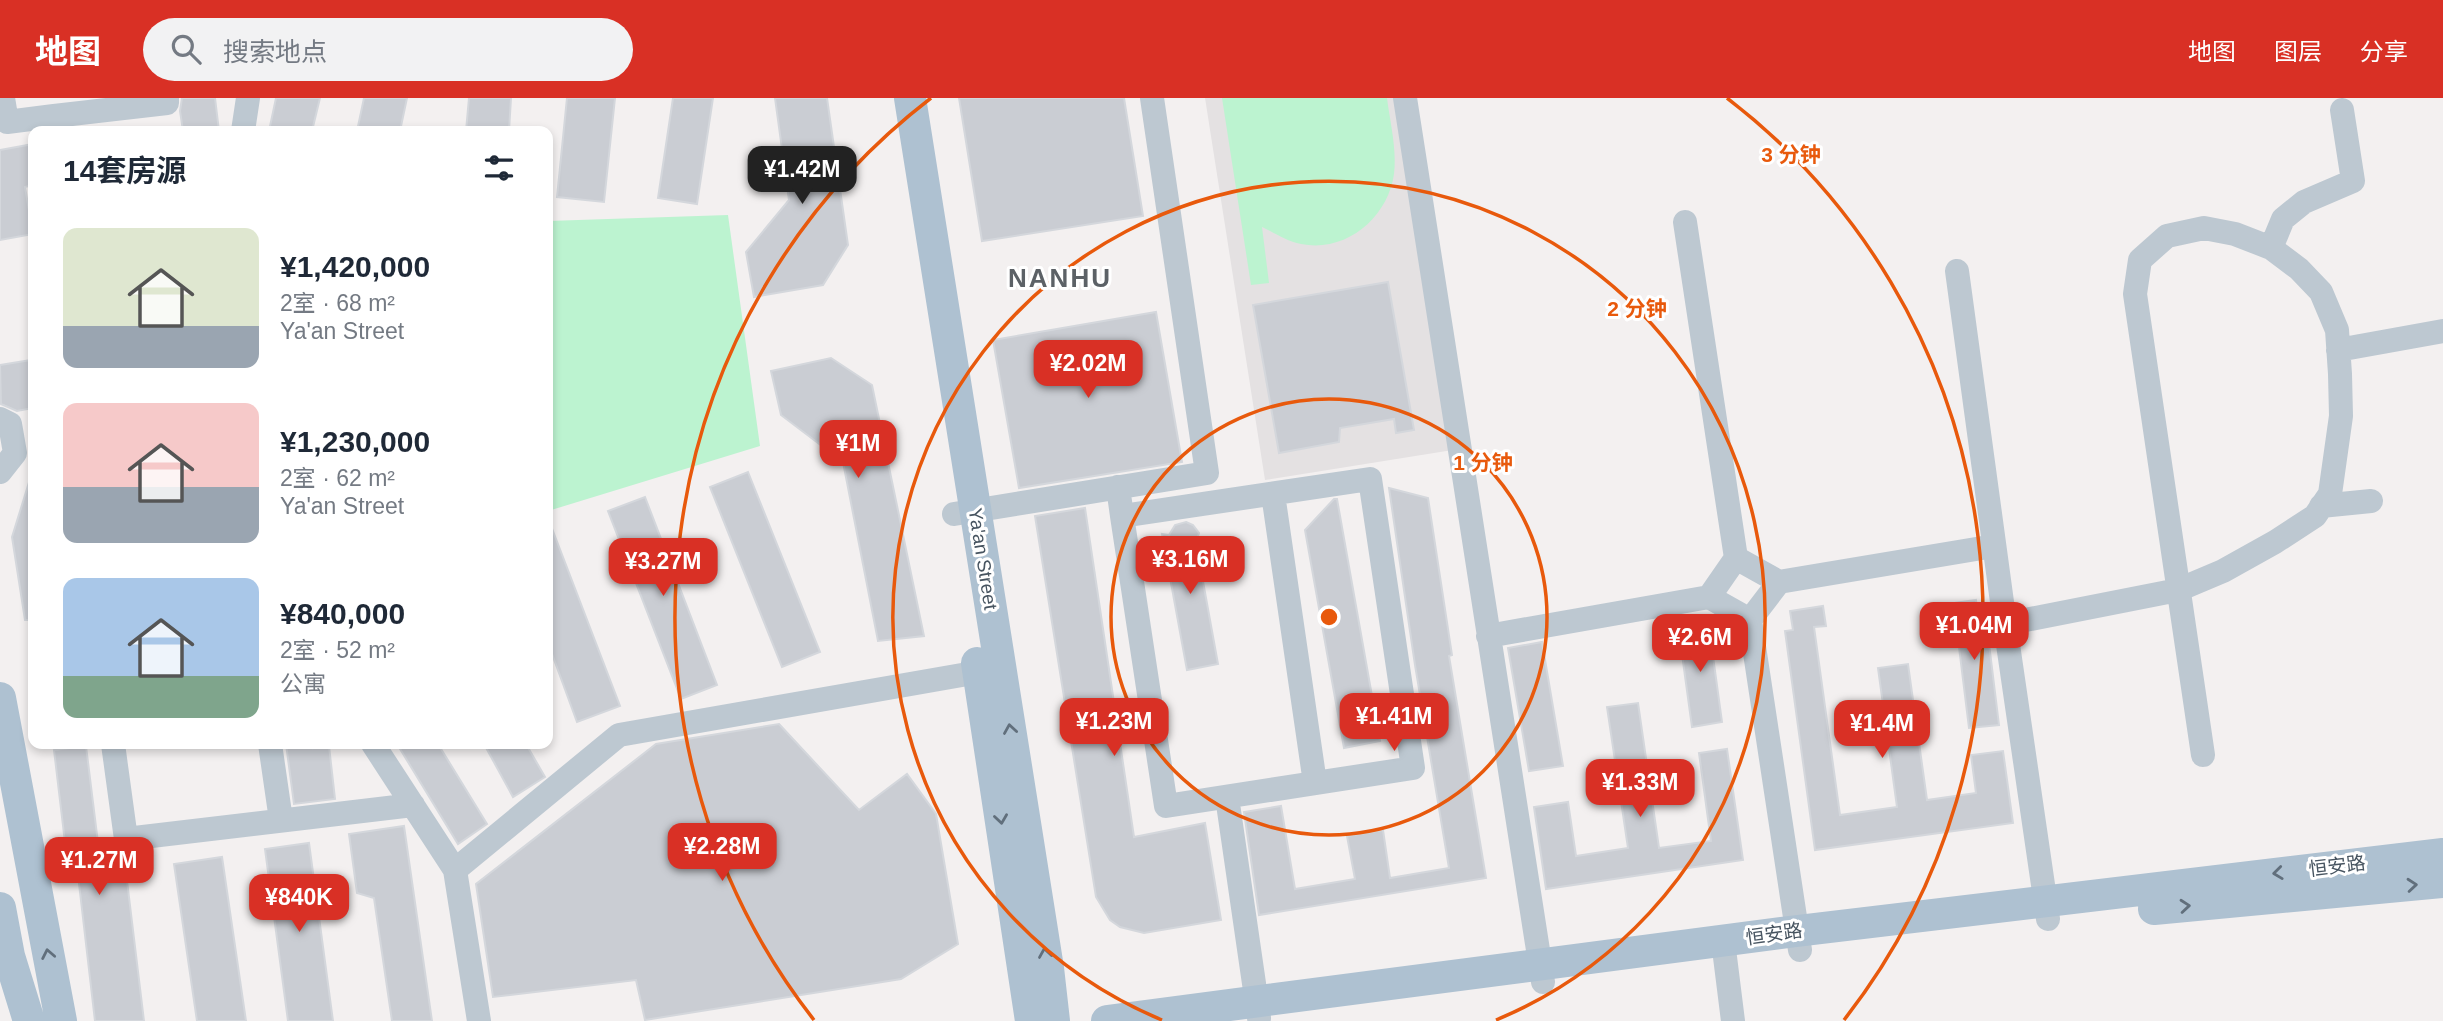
<!DOCTYPE html>
<html lang="zh">
<meta charset="utf-8">
<style>
:root{--surface:#fff;--page:#f2f2f3;--text:#1f2937;--muted:#747a83;--accent:#d93025}
body{margin:0;font-family:Arial,"Noto Sans SC",sans-serif;background:var(--page);color:var(--text);height:100vh;display:flex;flex-direction:column;font-size:26px;white-space:nowrap}
*{box-sizing:border-box;margin:0}
p{font-size:23px;color:var(--muted)}
.icon{flex:none;width:38px;height:38px;fill:none;stroke:currentColor;stroke-width:2;stroke-linecap:round;stroke-linejoin:round}
.map{position:relative;flex:1;overflow:hidden}
.panel{position:absolute;left:28px;top:28px;width:525px;height:623px;display:flex;flex-direction:column;background:var(--surface);border-radius:14px;box-shadow:0 4px 10px #0003}
.panel>*{flex:none}
.price{position:absolute;translate:-50% -60px;padding:0 16px;border-radius:14px;background:var(--accent);color:#fff;font-size:23px;line-height:46px;filter:drop-shadow(0 2px 4px #0008)}
.price::after{content:'';position:absolute;left:50%;top:42px;width:21px;height:16px;margin-left:-10px;background:inherit;clip-path:polygon(0 0,100% 0,50% 100%)}
.price.active{background:#222;color:#fff}
ul{padding:0;list-style:none}
li{display:flex;align-items:center;gap:21px;height:175px;padding:0 35px}
li span{display:grid;place-items:center;flex:none;width:196px;height:140px;border-radius:14px;color:#555}
li>.icon{margin-inline-start:auto}
span .icon{width:84px;height:84px;fill:#fffc;stroke-width:1}
li b{font-size:30px}
h2{display:flex;justify-content:space-between;align-items:center;height:84px;padding:0 35px;font-size:30px}
header{display:flex;align-items:center;gap:42px;box-sizing:border-box;height:98px;padding:0 35px;background:var(--accent);color:#fff}
header strong{font-size:33px}
nav{display:flex;gap:38px;margin-inline-start:auto;font-size:24px}
.search{width:490px;height:63px;background:var(--page);display:flex;align-items:center;gap:18px;box-sizing:border-box;padding:0 24px;border-radius:38px;color:var(--muted);font-size:26px}
.map>svg:first-child{display:block}
.education{fill:#e4e1e2}
.green{fill:#bcf3d0}
.building{fill:#cacdd3;stroke:#d4d7dc;stroke-width:2}
.lines{fill:none;stroke-linecap:round;stroke-linejoin:round}
.minor{stroke:#bdc8d1;stroke-width:24}
.major{stroke:#aec1d1;stroke-width:32}
.oneway{stroke:#616f7c}
.ring{fill:none;stroke:#e8590c;stroke-width:3.5}
.labels{text-anchor:middle;dominant-baseline:central;stroke-width:6;stroke-linejoin:round;paint-order:stroke}
.street-label{font-size:19px;fill:#475460;stroke:#fff}
.district-label{font-size:26px;font-weight:bold;letter-spacing:2px;fill:#5c6166;stroke:#fff}
.centre{fill:#e8590c;stroke:#fff;stroke-width:3.5}
.ring-label{font-size:21px;text-anchor:middle;font-weight:bold;fill:#e8590c;stroke:#fff;stroke-width:6;stroke-linejoin:round;paint-order:stroke}
</style>
<header>
<strong>地图</strong>
<div class="search"><svg class="icon" aria-label="search" viewBox="0 0 24 24"><circle cx="10" cy="10" r="6"/><path d="M15 15l6 6"/></svg>搜索地点</div>
<nav><a>地图</a><a>图层</a><a>分享</a></nav>
</header>
<div class="map">
<svg width="2443" height="923" viewBox="0 0 2443 923">
<rect width="100%" height="100%" fill="#f3f0f0"/>
<path class="education" d="M1205 0H1405L1459 351 1265 382Z"/>
<path class="green" d="M1222 0H1387C1390 24 1397 51 1394 76 1388 119 1347 155 1301 146 1286 143 1275 135 1262 129L1269 185 1251 187Z
M728 117 760 348 548 413V123Z"/>
<path class="building" d="M182 0H215L219 33H183L180 13Z
M276 0H320L312 33H269Z
M364 0H407L400 33H357Z
M469 0H511L509 33H466Z
M567 0H615L604 104 557 99Z
M673 0H713L697 106 658 100Z
M775 0H827L848 147 823 187 754 199 746 154 789 102Z
M959 0H1124L1143 118 982 143Z
M33 46V87L25 89 33 136 0 142V52Z
M1388 184 1414 332 1396 335 1394 321 1340 330 1339 344 1279 355 1253 207Z
M1156 214 1182 364 1019 390 993 242Z
M831 260 872 287 924 538 878 543 843 364 781 317 771 273Z
M31 262 33 310 17 313 1 306 0 267Z
M748 374 820 554 782 569 710 389Z
M30 381H33V522H25L12 439Z
M1389 390 1428 400 1452 557 1449 558 1486 780 1259 817 1244 714 1281 708 1295 791 1355 781 1347 738 1383 732 1390 780 1449 770 1415 567Z
M645 399 717 587 681 601 608 413Z
M1334 401H1337L1380 643 1344 650 1305 432Z
M1085 410 1134 739 1205 725 1221 822 1144 835 1120 829 1110 822 1096 799 1035 418Z
M548 420 620 608 577 624 548 545Z
M1186 424 1193 427 1199 435 1196 445 1218 566 1187 572 1162 436 1169 437 1175 427Z
M1976 502 1978 522 1986 521 1999 627 1969 630 1958 541 1942 524 1940 507Z
M1823 508 1826 528 1814 529 1840 717 1897 709 1878 570 1908 566 1927 702 1976 695 1971 657 2003 653 2013 725 1815 752 1785 533 1793 532 1790 513Z
M1708 522 1722 624 1692 629 1678 527Z
M1542 544 1563 668 1529 673 1508 550Z
M1638 605 1659 750 1711 743 1699 655 1727 651 1743 762 1546 791 1534 709 1568 704 1576 758 1628 750 1607 609Z
M779 626 859 712 907 676 936 716 958 846 901 881 645 922 636 882 493 899 476 786 656 646Z
M286 646H313V650L329 648 335 701 294 706Z
M397 646H438L487 726 458 746Z
M484 646H526L545 679 513 699Z
M86 648 100 761 124 758 144 923H95L78 777 69 778 54 652Z
M404 728 432 923H392L374 800 357 795 349 736Z
M309 745 333 923H288L265 751Z
M222 759 246 923H197L174 766Z"/>
<g class="lines">
<path class="minor" d="M3 0 7 24 54 18
M1405 0 1543 884
M55 33 54 18 167 5V0
M243 33 248 0
M1685 124 1736 460 1709 499
M2271 150 2283 121 2304 104 2353 83 2342 12
M1957 173 2005 526 2048 821
M2338 252 2443 233
M0 321 10 326 15 355 0 374
M1118 389 1122 418 1166 708 1413 670 1370 381 1122 418
M1273 396 1315 685
M2321 408 2371 403
M954 416 1207 375 1152 0
M1736 460 1779 484 1994 448
M1779 484 1750 522 1800 852
M2005 526 2178 492 2223 473 2275 444 2315 418 2330 396 2341 318 2340 276 2337 232 2321 194 2299 171 2271 150 2235 136 2204 130 2167 138 2140 162 2135 196 2203 657
M1488 538 1709 499 1750 522
M113 646 126 741 413 707
M270 646 281 722
M373 646 455 772 479 923
M1227 699 1259 920
M455 772 619 637 979 574
M1723 843 1733 923"/>
<path class="major" d="M910 0 1048 870 1054 923
M977 565 1031 923
M0 600 61 923
M0 810 9 858 29 923
M2154 811 2443 784
M1107 923 1797 833 2443 756"/>
</g>
<defs><path id="oneway-chevron" d="M-2-3.5L2.5 0L-2 3.5" fill="none" stroke-width="1.6" stroke-linecap="round" stroke-linejoin="round" transform="scale(1.75)"/></defs>
<g class="oneway">
<use href="#oneway-chevron" transform="translate(1010 631) rotate(-99)"/>
<use href="#oneway-chevron" transform="translate(1001 721) rotate(82)"/>
<use href="#oneway-chevron" transform="translate(2278 775) rotate(173)"/>
<use href="#oneway-chevron" transform="translate(2412 787) rotate(-5)"/>
<use href="#oneway-chevron" transform="translate(2185 808) rotate(-5)"/>
<use href="#oneway-chevron" transform="translate(1045 855) rotate(-99)"/>
<use href="#oneway-chevron" transform="translate(48 856) rotate(-101)"/>
</g>
<g class="ring">
<circle cx="1329" cy="519" r="218"/>
<path d="M1162 922A436 436 0 1 1 1496 922"/>
<path d="M814 922A654 654 0 0 1 931 0M1727 0A654 654 0 0 1 1844 922"/>
</g>
<g class="labels">
<g class="street-label">
<text transform="translate(983 461) rotate(81)">Ya'an Street</text>
<text transform="translate(2337 768) rotate(-7)">恒安路</text>
<text transform="translate(1774 836) rotate(-8)">恒安路</text>
</g>
<g class="district-label">
<text x="1060" y="180">NANHU</text>
</g>
</g>
<circle cx="1329" cy="519" r="10" class="centre"/>
<g class="ring-label">
<text x="1791" y="64">3 分钟</text>
<text x="1637" y="218">2 分钟</text>
<text x="1483" y="372">1 分钟</text>
</g>
</svg>
<b class="price active" style="left:802px;top:108px">¥1.42M</b>
<b class="price" style="left:1088px;top:302px">¥2.02M</b>
<b class="price" style="left:858px;top:382px">¥1M</b>
<b class="price" style="left:1190px;top:498px">¥3.16M</b>
<b class="price" style="left:663px;top:500px">¥3.27M</b>
<b class="price" style="left:1974px;top:564px">¥1.04M</b>
<b class="price" style="left:1700px;top:576px">¥2.6M</b>
<b class="price" style="left:1394px;top:655px">¥1.41M</b>
<b class="price" style="left:1114px;top:660px">¥1.23M</b>
<b class="price" style="left:1882px;top:662px">¥1.4M</b>
<b class="price" style="left:1640px;top:721px">¥1.33M</b>
<b class="price" style="left:722px;top:785px">¥2.28M</b>
<b class="price" style="left:99px;top:799px">¥1.27M</b>
<b class="price" style="left:299px;top:836px">¥840K</b>
<section class="panel">
<h2>14套房源<svg class="icon" aria-label="filters" viewBox="0 0 24 24"><path d="M4 7h16M4 17h16"/><circle cx="9" cy="7" r="2"/><circle cx="15" cy="17" r="2"/></svg></h2>
<ul>
<li><span style="background:linear-gradient(#dfe7d0 70%,#9aa5b1 0)"><svg class="icon" aria-label="home" viewBox="0 0 24 24"><path d="M3 11l9-7 9 7M6 9v11h12V9"/></svg></span><div><b>¥1,420,000</b><p>2室 · 68 m²</p><p>Ya'an Street</p></div></li>
<li><span style="background:linear-gradient(#f6c9c9 60%,#9aa5b1 0)"><svg class="icon" aria-label="home" viewBox="0 0 24 24"><path d="M3 11l9-7 9 7M6 9v11h12V9"/></svg></span><div><b>¥1,230,000</b><p>2室 · 62 m²</p><p>Ya'an Street</p></div></li>
<li><span style="background:linear-gradient(#a9c7e8 70%,#7fa58c 0)"><svg class="icon" aria-label="home" viewBox="0 0 24 24"><path d="M3 11l9-7 9 7M6 9v11h12V9"/></svg></span><div><b>¥840,000</b><p>2室 · 52 m²</p><p>公寓</p></div></li>
</ul>
</section>
</div>
